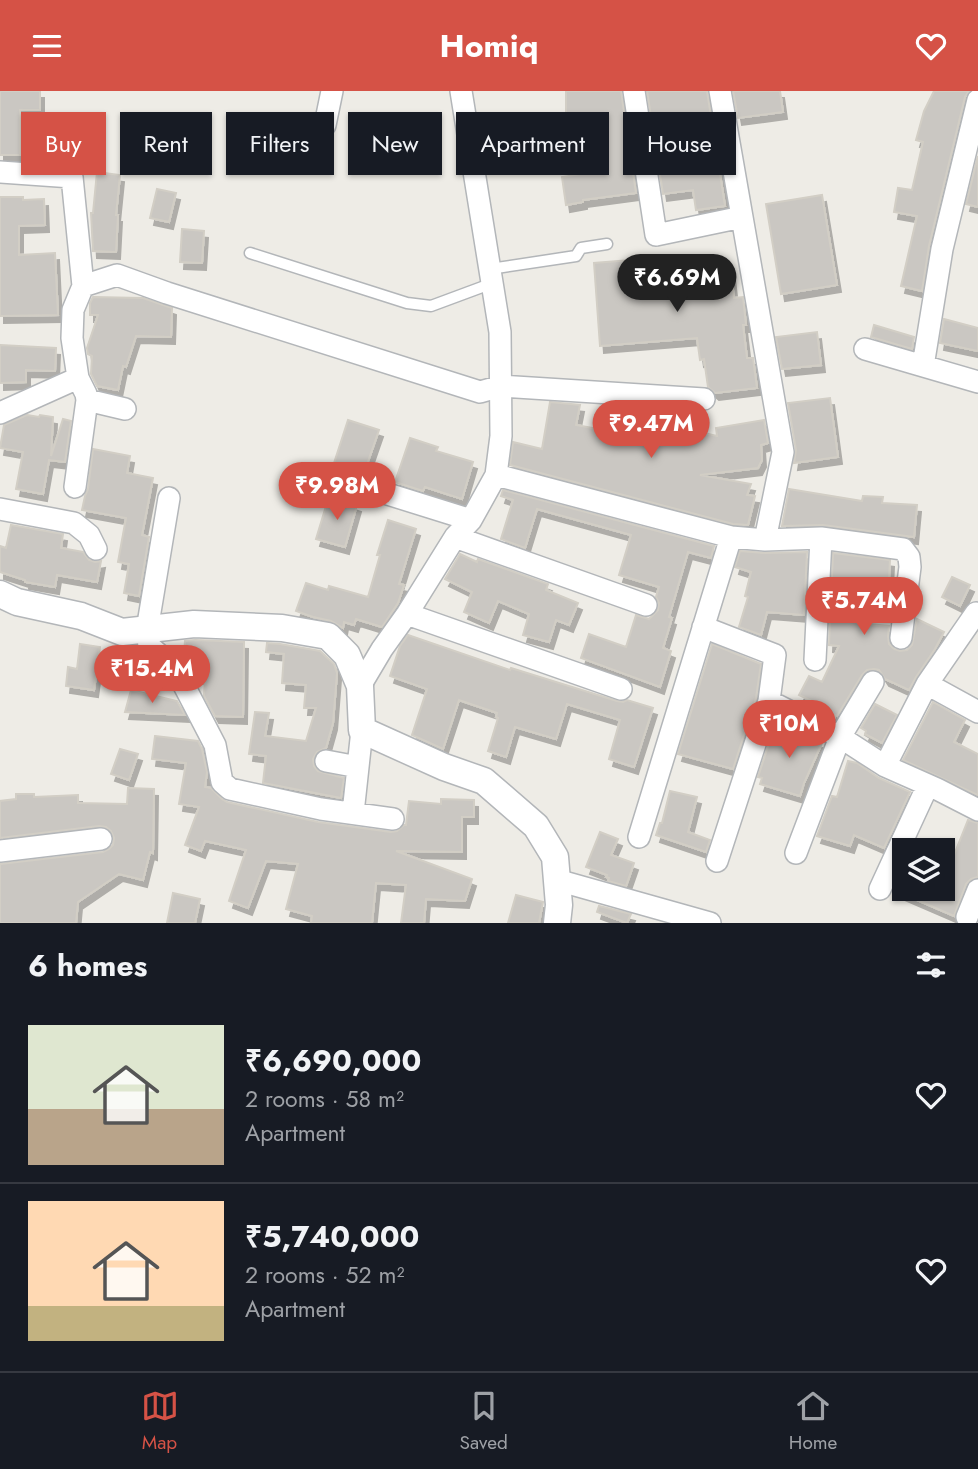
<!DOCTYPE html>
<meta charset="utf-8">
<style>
:root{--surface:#171b24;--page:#242831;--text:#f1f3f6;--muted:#9ea1a6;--line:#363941;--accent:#d55246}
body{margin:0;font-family:Jost,sans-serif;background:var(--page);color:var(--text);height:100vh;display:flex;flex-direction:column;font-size:26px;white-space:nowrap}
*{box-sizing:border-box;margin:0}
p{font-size:23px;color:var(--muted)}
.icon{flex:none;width:38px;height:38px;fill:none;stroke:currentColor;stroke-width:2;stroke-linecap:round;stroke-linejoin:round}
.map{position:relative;height:832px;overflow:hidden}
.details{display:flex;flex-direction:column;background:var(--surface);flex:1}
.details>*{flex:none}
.guide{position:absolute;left:21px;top:21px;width:936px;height:63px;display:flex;gap:14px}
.fabs{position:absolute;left:892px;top:747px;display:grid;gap:14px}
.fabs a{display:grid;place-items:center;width:63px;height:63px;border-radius:0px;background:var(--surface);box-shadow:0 2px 5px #0004;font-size:35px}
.price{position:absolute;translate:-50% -60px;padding:0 16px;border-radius:24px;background:var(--accent);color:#fff;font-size:23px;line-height:46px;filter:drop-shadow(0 2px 4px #0008)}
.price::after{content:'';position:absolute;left:50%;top:42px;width:21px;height:16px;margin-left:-10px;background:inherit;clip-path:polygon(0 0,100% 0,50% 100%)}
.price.current{background:#222;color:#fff}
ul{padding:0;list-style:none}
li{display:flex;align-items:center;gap:21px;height:175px;padding:0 28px}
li+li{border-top:2px solid var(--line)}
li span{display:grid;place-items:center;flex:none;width:196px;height:140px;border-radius:0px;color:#555}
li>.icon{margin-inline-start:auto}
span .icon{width:84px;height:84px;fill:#fffc;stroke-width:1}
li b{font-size:30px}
h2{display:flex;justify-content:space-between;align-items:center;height:84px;padding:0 28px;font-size:30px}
.pill{padding:0 24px;border-radius:0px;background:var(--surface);box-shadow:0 2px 5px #0004;font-size:24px;line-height:63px}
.pill.current{background:var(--accent);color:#fff}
header{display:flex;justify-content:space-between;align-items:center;height:91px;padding:0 28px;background:var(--accent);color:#fff;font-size:32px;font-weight:700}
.menu{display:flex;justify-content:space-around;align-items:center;height:98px;border-top:2px solid var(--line);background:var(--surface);font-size:19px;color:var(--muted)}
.menu a{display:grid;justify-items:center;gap:4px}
.menu .current{color:var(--accent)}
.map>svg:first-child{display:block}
.building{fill:#cac7c2;stroke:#d2cec5;stroke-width:2;filter:url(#shadow)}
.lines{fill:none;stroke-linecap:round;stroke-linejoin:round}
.service-casing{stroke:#b3b6b9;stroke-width:13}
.minor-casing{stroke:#b3b6b9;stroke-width:24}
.tertiary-casing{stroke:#b3b6b9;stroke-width:29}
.service{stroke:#fff;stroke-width:10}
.minor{stroke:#fff;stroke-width:21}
.tertiary{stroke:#fff;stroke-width:26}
</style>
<header><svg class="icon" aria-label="menu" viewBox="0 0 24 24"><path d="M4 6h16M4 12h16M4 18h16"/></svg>Homiq<svg class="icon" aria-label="heart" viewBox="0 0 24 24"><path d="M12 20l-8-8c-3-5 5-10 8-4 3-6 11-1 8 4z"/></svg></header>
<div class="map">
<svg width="978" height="832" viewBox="0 0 978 832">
<defs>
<filter id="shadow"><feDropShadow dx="4" dy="7" stdDeviation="0" flood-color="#0004"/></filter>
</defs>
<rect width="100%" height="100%" fill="#eeece6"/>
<path class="building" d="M0 0H40V19H20V64H0Z
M566 0H621L636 102 583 109V111L566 114 562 86 601 80 594 30 566 29Z
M647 0H707L725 115 696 119 693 99 663 103Z
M733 0H780L783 21 738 27Z
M934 0H969L965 6 929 155 922 200 901 195 917 125 894 121 898 97 912 99 923 51 916 49 924 20Z
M70 31H94L93 62H70Z
M978 65V116L966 113Z
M97 81 120 84 116 124H118L116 161 93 160 91 122H93Z
M157 98 176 102 169 131 150 127Z
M822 104 837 194 781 203 766 113Z
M0 106H23V109L44 108 45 134 19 135V164L55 162 58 224 0 225Z
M182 138 204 140 202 172 180 171Z
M668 166 669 181 730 173 734 207 743 206 746 234H743L747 267H753L757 297 715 302 708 296 704 268 700 269 697 247 600 255 594 172Z
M93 206 143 207 172 217 171 246 136 245 126 276 123 275 118 299 97 295 91 283 92 265 88 263 87 257 98 224H90V212Z
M944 228 978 237V260L940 252Z
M874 234 914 246 912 258 871 246Z
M817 241 821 274 782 278 776 246Z
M0 254 56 257 55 280 26 279V291L0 292Z
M830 307 838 366 794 372 796 359 788 312Z
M550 311 580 314 576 334 609 340 614 317 648 325 649 320 676 326 674 335 717 345 716 337 764 329 768 352 761 354 762 369 758 377 700 384 751 393 747 404 755 405 748 434 733 433 510 374 513 351 542 358Z
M27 324 39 326 40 324 53 326 51 365 63 328 71 330 65 371 49 369 43 403 16 398 23 361 0 357 4 334Z
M348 329 379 339 364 382 334 372Z
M410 347 438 356 436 360 473 371 462 408 425 396 423 400 395 391Z
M93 358 130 365 127 382 153 387 142 444 149 446 139 505 124 502 129 473 118 471 126 427 82 419 85 405 88 398Z
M789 398 862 410 863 405 883 406 882 412 917 414 914 446 823 434 782 435Z
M503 399 714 455 711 467 688 461 669 526 672 527 663 557 671 560 660 596 581 567 589 543 626 556 636 524 649 528 658 519 659 512 656 506 659 496 619 484 631 444 537 418 525 457 501 448 513 409 501 405Z
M329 405 357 414 345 456 316 448Z
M388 429 416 438 399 493 404 494 398 512 382 536 356 528 354 534 344 531 343 537 331 530 313 526 296 520 306 492 328 499 329 495 368 506 380 464H377Z
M11 434 63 443 61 457 83 461 89 469 95 471 101 470 97 491 57 484 55 496 25 491V489L0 481V455L6 457Z
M740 460 765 462 807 461 804 524 767 521 761 544 739 536 748 506 745 505 751 481 735 476Z
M833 462 890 469 888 508 859 506 857 532 889 535 888 545 889 553 894 558 900 560 907 559 912 554 917 528 944 541 935 558 916 586 909 599 885 588 879 579 874 578 867 579 862 584 837 625 835 624 834 628 813 618 816 612 799 604 809 585 822 591 839 555 829 554Z
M460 463 477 471 478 468 548 493 546 499 578 512 569 534 556 529 549 551 523 544 529 523 498 510 489 532 464 521 472 501 445 488Z
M952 486 970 494 960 515 942 506Z
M408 544 510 579 511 577 617 610 623 611 627 609 653 617 634 676 609 668 620 629 567 613 556 648 515 636 506 666 488 660 498 627 496 626 497 622 459 609 443 658 412 644 427 598 390 585 400 555Z
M195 549 244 551 243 626 215 625 204 605 205 586H196L197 563H184L185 550Z
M267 552 280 553 320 560 334 573 337 582 333 632 326 657 317 661 313 668 314 675 318 680 344 687 341 707 263 692 266 665 249 663 255 621 269 622 265 645 306 650 316 617H304L306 594 282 592 284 563 266 561Z
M80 553 100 556 94 599 66 595 68 576 77 578Z
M712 553 761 573 756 607 733 678 678 663Z
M131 599 177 610 185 624 125 621Z
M933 611 965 629 954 651 978 663V704L903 669Z
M875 613 897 624 882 652 865 643 866 640 861 637Z
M780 630 822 652 804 692 800 705 760 693 762 687 758 686 773 640 776 641Z
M155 645 198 650 202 658 207 681 205 696 211 697 222 708 227 711 318 731 391 741 397 740 404 734H406L409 710 441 713V708L474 709V726H462V761L396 760 472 788 465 810 426 808 424 832H401L406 794 376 792 372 832H311L312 825 286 818 298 773 266 770 248 817 229 810 246 759 205 750 201 760 185 754 199 716 179 713 186 672 152 668Z
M120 658 138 663 129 689 111 683Z
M848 670 857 672 879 687 910 701 884 757 854 744 850 755 817 745 832 705 837 706Z
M128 697 154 698 153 762 150 761 143 789 119 783 78 811 76 832H0V773L103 761 109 758 113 754 114 747 111 740 106 736 99 735 0 747V710L16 708V703H34V706L78 704V712L127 713Z
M670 700 697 706 688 741 710 749 706 761 656 744 660 732H662Z
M968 729 978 732V786L971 788 966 793 954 825 894 799 943 798V771L950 774Z
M600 741 618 748 611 764 634 772 626 795 608 790 609 787 606 786 607 784 586 776Z
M173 802 200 808 195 832H167Z
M516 804 543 811 539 832H508Z
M599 815 631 823 627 832 597 821Z"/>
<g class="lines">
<g class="service-casing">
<path id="service" d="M472 71 525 62 570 70
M250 162 407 212 431 215 493 192
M490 178 576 165 581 157 607 153"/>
</g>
<g class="minor-casing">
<path id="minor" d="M634 0 656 144 742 126 783 361 765 449
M720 0 742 126
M325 34 332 0
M0 81 72 86 83 195
M865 258 978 291
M923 275 942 158 978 9
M87 309 125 318
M0 322 78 287 72 247 73 219 83 195 117 184 167 202 480 301 501 295 704 308
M496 384 731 446 765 449 821 447 903 458 909 466 910 476 901 547
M330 385 471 429
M75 396 87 309 86 303 78 287
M169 407 147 539 149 555 175 577 215 654 222 691 230 698 321 718 393 728
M0 418 74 432 89 444 96 458
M455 446 646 514
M407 523 621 598
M703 536 775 564 769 610 840 646 885 675 937 698 978 719
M815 569 821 447
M927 593 978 621
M360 595 382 558 407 523 455 446 471 429 496 384 501 345 500 241 461 0
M326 670 358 676
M885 675 927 593 976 522 978 523
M353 722 362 639
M639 746 731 446
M0 760 101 748
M796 762 840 646 873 591
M717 770 769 610
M557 789 710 832
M880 798 928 694
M967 826 978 799"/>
</g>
<g class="tertiary-casing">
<path id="tertiary" d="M0 503 17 511 81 525 122 541 194 533 282 537 328 545 347 564 360 595 362 639 444 676 484 690 536 735 555 766 559 814 557 832"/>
</g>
<use href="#service" class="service"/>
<use href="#minor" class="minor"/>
<use href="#tertiary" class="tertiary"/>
</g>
</svg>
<div class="fabs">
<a><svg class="icon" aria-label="layers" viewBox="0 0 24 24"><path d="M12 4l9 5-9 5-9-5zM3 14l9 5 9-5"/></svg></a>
</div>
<b class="price current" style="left:677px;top:223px">₹6.69M</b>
<b class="price" style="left:651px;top:369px">₹9.47M</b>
<b class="price" style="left:337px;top:431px">₹9.98M</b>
<b class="price" style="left:864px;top:546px">₹5.74M</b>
<b class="price" style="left:152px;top:614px">₹15.4M</b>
<b class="price" style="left:789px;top:669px">₹10M</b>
<div class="guide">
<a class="pill current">Buy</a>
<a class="pill">Rent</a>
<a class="pill">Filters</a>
<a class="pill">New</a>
<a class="pill">Apartment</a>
<a class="pill">House</a>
</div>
</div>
<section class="details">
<h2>6 homes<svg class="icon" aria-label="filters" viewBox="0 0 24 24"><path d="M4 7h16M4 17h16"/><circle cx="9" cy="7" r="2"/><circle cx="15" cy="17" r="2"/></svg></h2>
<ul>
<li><span style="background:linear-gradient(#dfe7d0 60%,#b9a48a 0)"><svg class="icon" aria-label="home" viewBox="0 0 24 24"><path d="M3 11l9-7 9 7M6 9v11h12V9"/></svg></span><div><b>₹6,690,000</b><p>2 rooms · 58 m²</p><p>Apartment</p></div><svg class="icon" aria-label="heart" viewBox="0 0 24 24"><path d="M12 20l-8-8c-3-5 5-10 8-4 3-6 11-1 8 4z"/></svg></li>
<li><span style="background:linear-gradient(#ffd9b3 75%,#c2b280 0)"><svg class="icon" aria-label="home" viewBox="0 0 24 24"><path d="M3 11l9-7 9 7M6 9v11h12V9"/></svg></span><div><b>₹5,740,000</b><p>2 rooms · 52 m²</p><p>Apartment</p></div><svg class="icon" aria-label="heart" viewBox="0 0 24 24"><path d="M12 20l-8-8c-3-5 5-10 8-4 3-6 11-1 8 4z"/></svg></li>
</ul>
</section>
<nav class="menu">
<a class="current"><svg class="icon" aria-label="map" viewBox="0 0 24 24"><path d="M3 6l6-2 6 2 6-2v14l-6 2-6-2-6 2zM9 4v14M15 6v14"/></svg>Map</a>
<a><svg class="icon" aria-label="saved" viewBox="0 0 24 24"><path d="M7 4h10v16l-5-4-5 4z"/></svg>Saved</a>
<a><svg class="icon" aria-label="home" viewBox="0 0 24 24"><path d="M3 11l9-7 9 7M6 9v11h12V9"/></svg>Home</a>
</nav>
